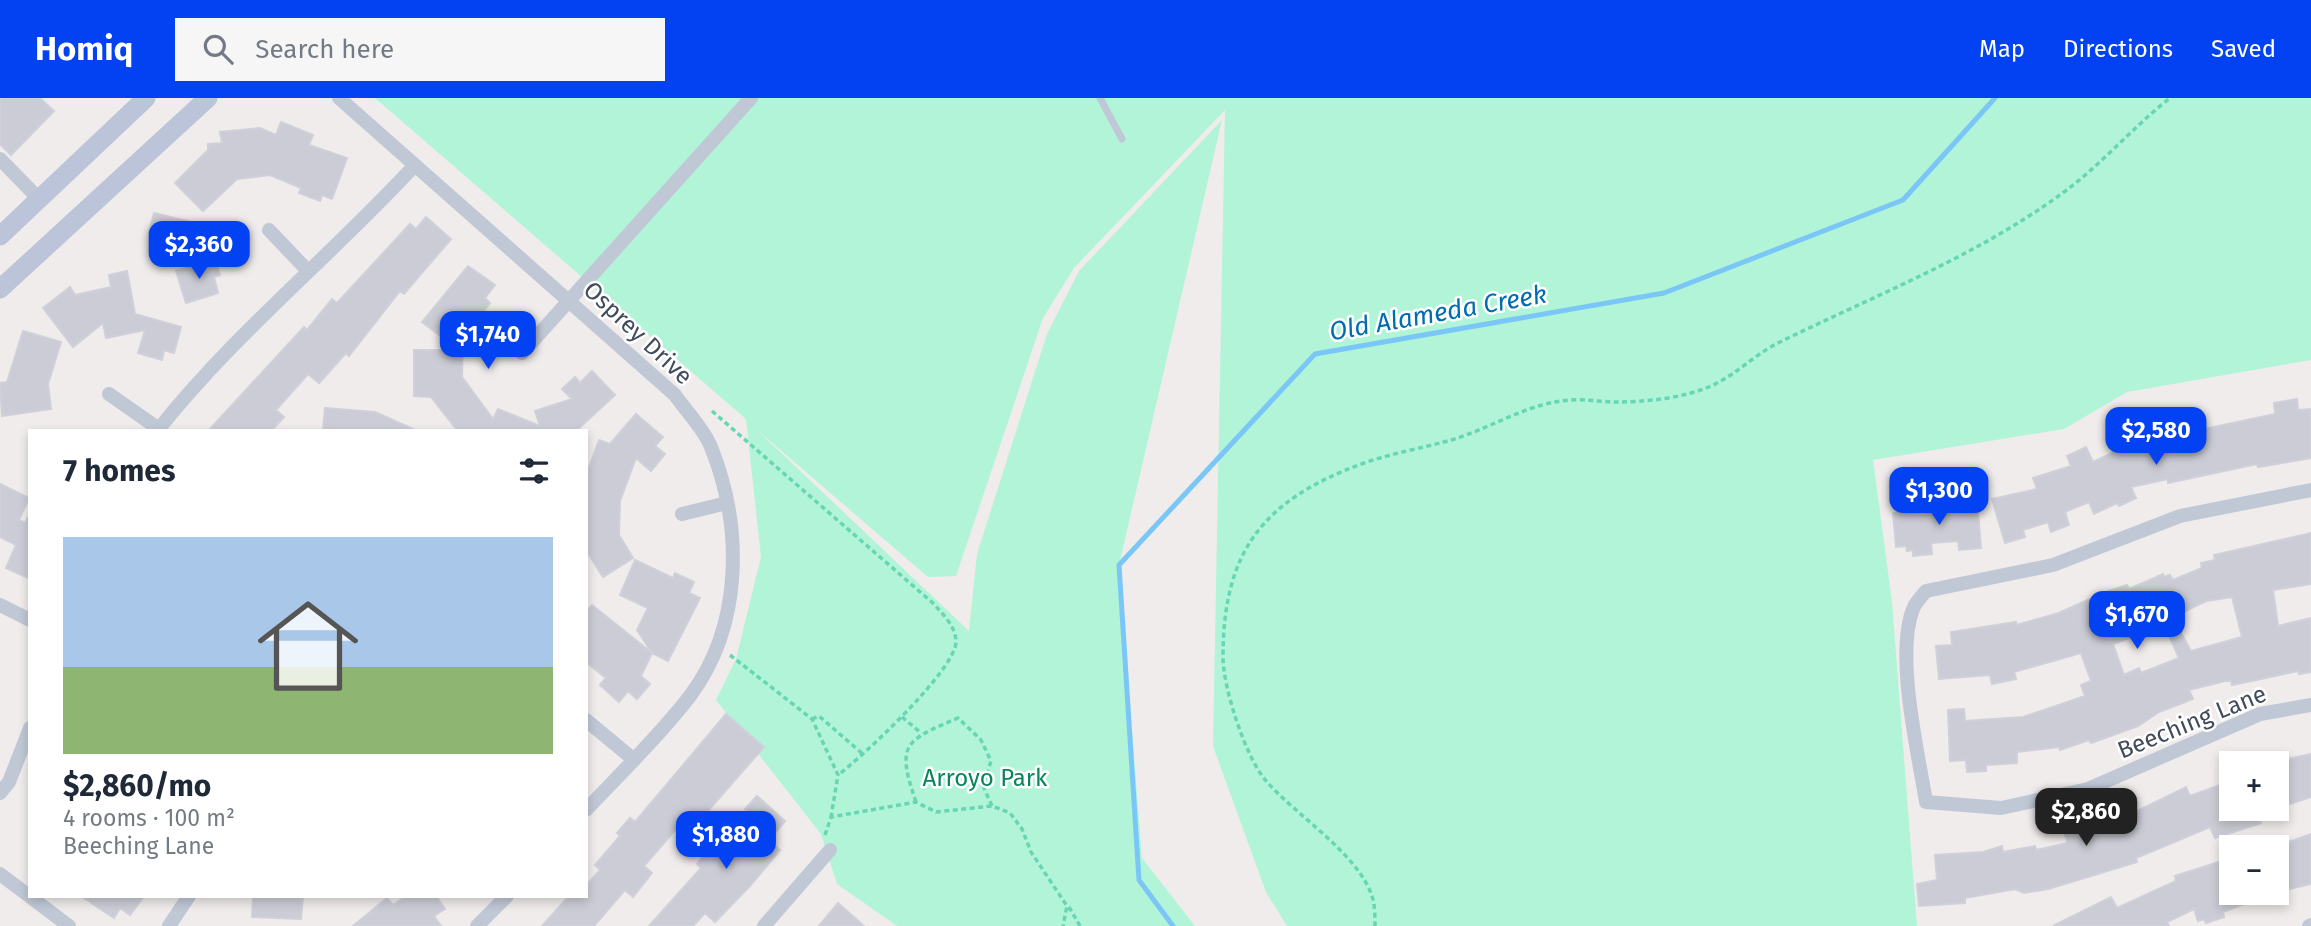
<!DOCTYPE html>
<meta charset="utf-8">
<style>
:root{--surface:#fff;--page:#f6f6f7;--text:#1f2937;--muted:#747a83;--line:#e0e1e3;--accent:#0242f2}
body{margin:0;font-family:"Fira Sans",sans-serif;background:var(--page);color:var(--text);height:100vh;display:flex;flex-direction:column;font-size:26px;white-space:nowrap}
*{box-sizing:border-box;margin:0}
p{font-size:23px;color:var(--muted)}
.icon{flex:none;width:38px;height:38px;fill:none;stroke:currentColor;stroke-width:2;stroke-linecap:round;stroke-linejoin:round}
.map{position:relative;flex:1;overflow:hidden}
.panel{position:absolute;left:28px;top:331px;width:560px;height:469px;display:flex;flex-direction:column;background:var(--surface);border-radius:0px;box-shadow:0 4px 10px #0003}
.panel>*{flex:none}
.controls{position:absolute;left:2219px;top:653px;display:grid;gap:14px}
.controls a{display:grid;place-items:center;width:70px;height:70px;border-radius:0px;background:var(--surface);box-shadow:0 4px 10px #0003;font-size:35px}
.price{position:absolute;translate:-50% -60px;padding:0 16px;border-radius:14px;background:var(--accent);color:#fff;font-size:23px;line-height:46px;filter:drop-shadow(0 2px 4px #0008)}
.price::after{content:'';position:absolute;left:50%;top:42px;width:21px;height:16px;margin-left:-10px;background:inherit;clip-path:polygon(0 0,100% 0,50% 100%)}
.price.on{background:#222;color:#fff}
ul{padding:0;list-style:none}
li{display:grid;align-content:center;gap:14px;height:371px;padding:0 35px}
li+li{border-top:2px solid var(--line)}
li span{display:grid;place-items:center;height:217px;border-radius:0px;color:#555}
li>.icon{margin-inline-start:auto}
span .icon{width:126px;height:126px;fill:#fffc;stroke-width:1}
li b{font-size:30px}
h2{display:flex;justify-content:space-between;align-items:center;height:84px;padding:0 35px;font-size:30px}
header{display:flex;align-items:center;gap:42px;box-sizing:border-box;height:98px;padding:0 35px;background:var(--accent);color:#fff}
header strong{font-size:33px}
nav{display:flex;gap:38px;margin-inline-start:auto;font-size:24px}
.search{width:490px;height:63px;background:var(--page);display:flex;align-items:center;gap:18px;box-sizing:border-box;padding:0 24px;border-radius:0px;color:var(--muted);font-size:26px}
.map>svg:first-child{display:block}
.green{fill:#b2f4d7}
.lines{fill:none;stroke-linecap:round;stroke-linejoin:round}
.stream{stroke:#7ac7f7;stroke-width:5}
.building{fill:#cbccd5;stroke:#cfd0d9;stroke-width:2;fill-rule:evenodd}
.path{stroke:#67d6b2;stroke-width:3.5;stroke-dasharray:5 3.5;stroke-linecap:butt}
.service{stroke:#c0c8d6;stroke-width:7}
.minor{stroke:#c0c8d6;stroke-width:14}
.secondary{stroke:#bbc4d8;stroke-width:19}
.labels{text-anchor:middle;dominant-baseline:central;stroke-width:5;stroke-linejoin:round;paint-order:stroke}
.street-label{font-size:24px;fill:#424b5b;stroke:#fff}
.park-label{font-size:24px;fill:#0b845c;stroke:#fff}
.water-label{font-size:26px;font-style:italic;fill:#006db0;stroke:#fff}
</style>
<header>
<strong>Homiq</strong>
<div class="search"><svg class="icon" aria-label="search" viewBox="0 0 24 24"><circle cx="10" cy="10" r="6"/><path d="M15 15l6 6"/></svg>Search here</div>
<nav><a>Map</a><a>Directions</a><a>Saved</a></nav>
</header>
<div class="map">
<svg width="2311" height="828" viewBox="0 0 2311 828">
<rect width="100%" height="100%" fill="#efeceb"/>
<path class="green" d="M375 0H2311V262L2127 294 2064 331 1873 362 1892 504 1917 828H1287L1266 794 1213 648 1225 12 1074 170 1043 220 956 478 928 479 756 331 969 533 977 456 1047 236 1079 173 1222 22 1119 467 1142 760 1195 828H897L837 786 821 736 716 602 736 561 761 459 746 321Z"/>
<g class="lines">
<path class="stream" d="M1173 828 1139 782 1119 467 1315 256 1664 195 1903 102 1995 0"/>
</g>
<path class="building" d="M0 0H40L54 13 11 57 0 46Z
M281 24 313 37 309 47 347 60 332 101 322 97 320 103 299 95 301 90 270 77 237 81 203 113 175 85 208 52V46L222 45 220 34 260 30 276 37Z
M154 115 208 128 201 159 155 148 157 137 149 135Z
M426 119 451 141 404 196 400 193 349 258 346 255 319 285 308 276 276 312 284 319 272 332H209L304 229 307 232 332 201 337 205 410 126 416 131Z
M215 161 220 177 214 179 218 195 186 205 176 173Z
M468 168 495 187 485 200 490 205 463 239 462 279 493 321 498 311 540 328 535 313 572 301 562 291 575 279 580 285 592 273 615 297 577 332H457L431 299 414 298V252H459L422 224Z
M127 173 135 216 181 229 174 255 164 252 162 262 138 255 145 232 106 240 103 225 73 249 43 210 70 189 75 197 111 189 109 177Z
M23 233 61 244 48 286 51 311 2 318 0 285 7 284Z
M2297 301 2298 312 2311 311V360L2258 369 2257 366 2168 385V381L2131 389 2136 400 2119 408 2117 405 2094 416 2089 404 2065 414 2069 427 2051 434 2048 424 2023 432 2025 439 2005 445 1992 401 2037 391 2033 380 2071 368 2067 358 2086 349 2093 364 2129 347 2275 316 2274 305Z
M325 310 375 314 415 332H323Z
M636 316 663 339 655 348 665 356 651 373 636 360 620 403 619 437 633 460 603 479 586 452V378L599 342 610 346Z
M0 386 29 400 19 422 25 425 30 415V481L6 470 16 447 0 439Z
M1977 402 1981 450 1959 452 1958 443 1931 445 1932 456 1913 458V452L1907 453 1906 448 1896 449 1893 415 1939 410V406Z
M2311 435V486L2273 492 2278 528 2311 520V574L2299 576 2298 573 2232 587 2231 583H2225L2189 592 2193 601 2159 614 2138 628 2091 645 2089 642 2060 652 2059 649 2017 654V665L1986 667V673L1967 674 1966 662 1950 663 1948 612 1964 611 1965 623 2023 619 2085 598 2081 587 2091 583 2081 555 2014 574 2016 581 1992 586 1990 577 1939 581 1936 548 1952 547 1951 534 2016 524V527L2059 515 2103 495 2127 487 2129 491 2163 476 2164 479 2170 477 2173 482 2202 470 2201 465 2215 462 2214 457ZM2232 499 2242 539 2191 553 2175 524 2165 529 2179 560 2141 575 2139 570 2124 577 2113 546 2159 529 2156 527 2206 503Z
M635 462 673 480 675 475 694 484 689 495 700 500 668 563 652 555 637 532 648 510 620 497Z
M592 507 652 555 641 578 650 586 637 601 628 593 619 604 600 587 606 580 586 564V514Z
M726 616 764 649 685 739 676 731 644 768 652 775 633 799 625 792 594 828H542L569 798H586V788L600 772 595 767 620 738 617 735 630 720 635 724Z
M2311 656V699L2277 710V663Z
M2231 683V710H2257L2261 725 2215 740 2210 729 2136 760 2137 764 2048 791 2024 795 2015 791 1965 800V805L1919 808 1917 786 1937 782 1935 757 1983 754 2002 748 2003 754 2035 748 2036 752 2068 745 2064 735 2113 718 2115 724 2186 689 2190 698Z
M757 698 785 723 769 742 780 752 750 788 715 824 705 815 693 828H649L701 770 697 766 708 752 711 754 722 741 727 746 752 717 745 711Z
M2311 736V786L2281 793 2277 775V748Z
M2231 760V794H2243L2247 805 2223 814 2224 819 2206 825 2204 821 2198 823 2194 811 2167 824 2169 828H2053L2111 799 2117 810 2176 783 2175 778Z
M81 798H144L130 817 120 810 114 820Z
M253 798H303L301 821 252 819Z
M406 798H436L445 811 434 818 441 828H353L387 800 393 807Z
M838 805 864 828H819Z"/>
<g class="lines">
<path class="path" d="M712 313 934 506C943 517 955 527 956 543 957 571 862 659 838 677
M730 557 812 621 838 677 831 719
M902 619 921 635
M812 621 819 618 864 657
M916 704C896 646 904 643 958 620L981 642 991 663 983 688 992 708
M825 737 831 719 916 704 936 714 992 708 1010 715 1022 731 1031 754 1067 808 1063 828
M1069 809 1080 828
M1375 828C1375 819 1375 807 1372 798 1358 756 1297 718 1267 684 1246 661 1223 590 1223 559 1223 451 1265 401 1364 365 1393 355 1423 350 1451 342 1490 331 1529 304 1571 302 1586 301 1601 304 1616 304 1646 304 1684 300 1711 288 1736 277 1755 256 1780 244 1876 197 1977 158 2064 94 2102 66 2133 29 2170 0"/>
<path class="service" d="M1100 0 1122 41"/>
<path class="minor" d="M339 0 675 297C686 313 704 331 711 349 743 429 743 527 690 598 659 638 621 675 586 712
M0 61 39 101
M269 132 308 173
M522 255 751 0
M109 296 159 331
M158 332C235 235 331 158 415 67
M2311 392 2180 418 2053 467 1926 493C1921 499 1915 505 1913 511 1895 557 1918 654 1926 704L2001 710 2088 691 2260 616 2311 607
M682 416 727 405
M0 507 30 522
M586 622 633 661
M0 695 9 684 30 630
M0 776 69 828
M169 828 189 798
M477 828 507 798
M764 828 830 752
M2309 828 2311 827"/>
<path class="secondary" d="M0 138 146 0
M0 191 208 0"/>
</g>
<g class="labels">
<g class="street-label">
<text transform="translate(638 235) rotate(43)">Osprey Drive</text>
<text transform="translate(2192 624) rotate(-22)">Beeching Lane</text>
</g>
<g class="park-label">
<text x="985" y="680">Arroyo Park</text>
</g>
<g class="water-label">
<text transform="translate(1438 215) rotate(-10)">Old Alameda Creek</text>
</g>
</g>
</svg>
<div class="controls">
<a>+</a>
<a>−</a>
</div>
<b class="price" style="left:199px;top:183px">$2,360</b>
<b class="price" style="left:488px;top:273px">$1,740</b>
<b class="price" style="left:2156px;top:369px">$2,580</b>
<b class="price" style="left:1939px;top:429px">$1,300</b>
<b class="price" style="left:2137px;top:553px">$1,670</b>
<b class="price on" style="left:2086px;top:750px">$2,860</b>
<b class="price" style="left:726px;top:773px">$1,880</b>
<section class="panel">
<h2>7 homes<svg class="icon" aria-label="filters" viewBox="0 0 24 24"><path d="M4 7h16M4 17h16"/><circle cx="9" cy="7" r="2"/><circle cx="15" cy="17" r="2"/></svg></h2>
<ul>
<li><span style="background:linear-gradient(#a9c7e8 60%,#8fb573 0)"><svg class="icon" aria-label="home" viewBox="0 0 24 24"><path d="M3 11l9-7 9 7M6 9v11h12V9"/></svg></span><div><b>$2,860/mo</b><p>4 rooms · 100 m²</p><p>Beeching Lane</p></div></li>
</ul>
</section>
</div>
